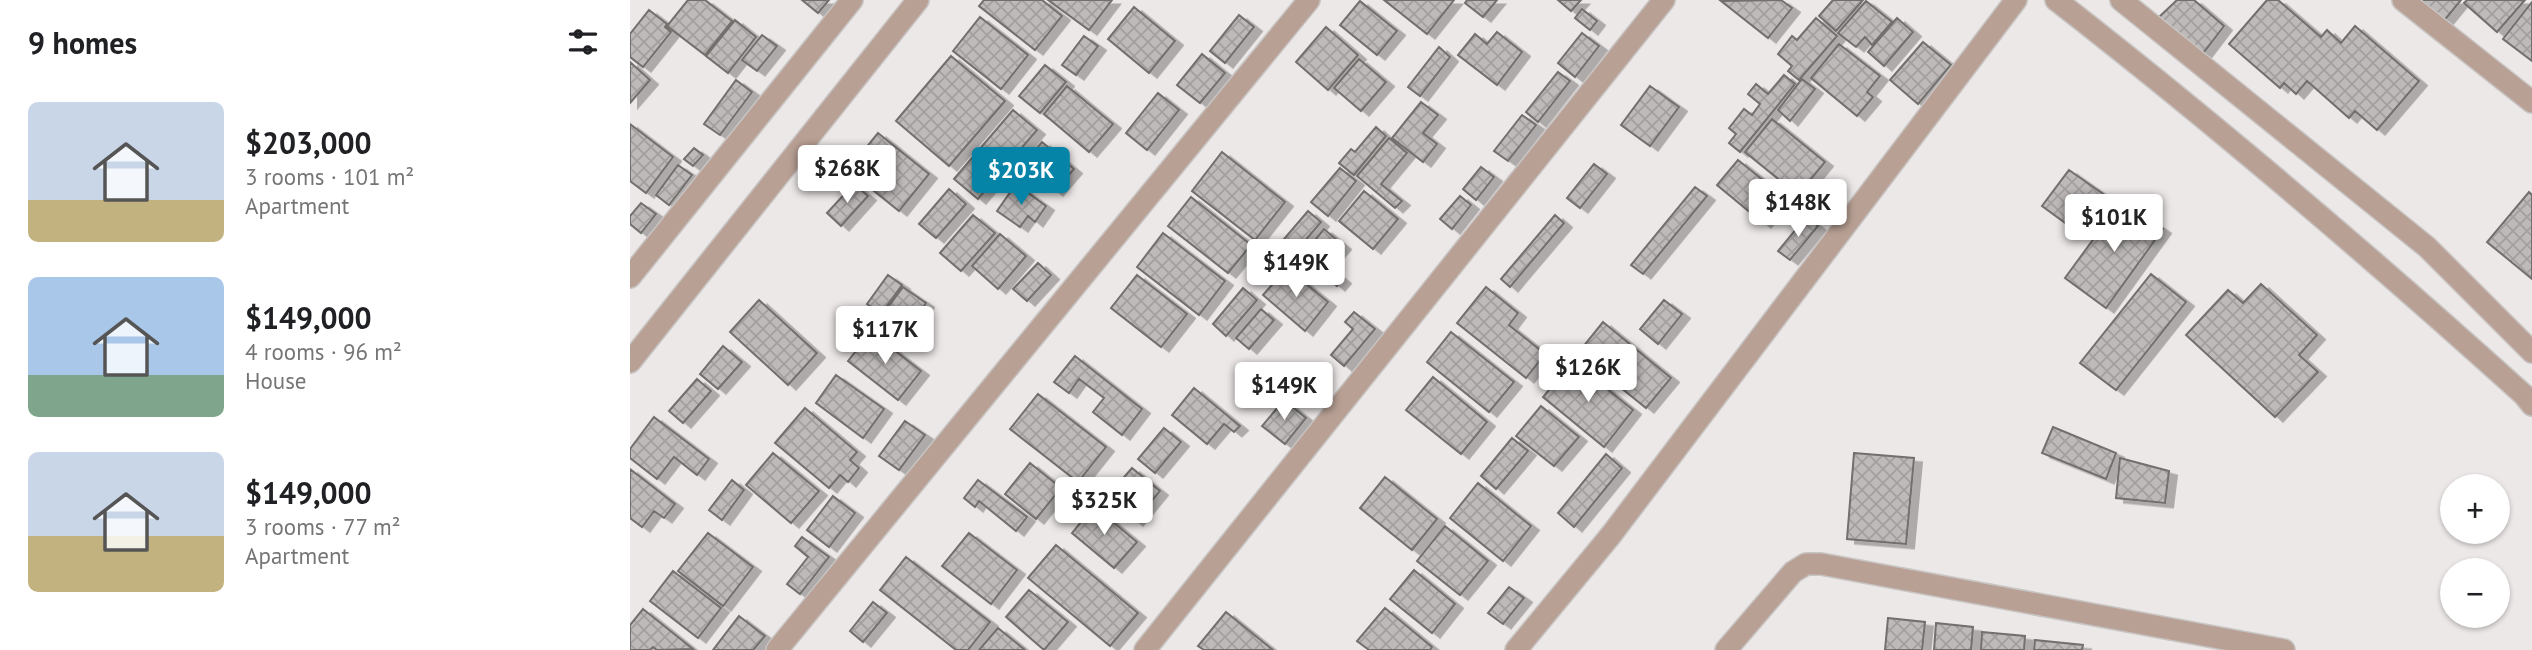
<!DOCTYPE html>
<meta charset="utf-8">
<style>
:root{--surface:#fff;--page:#f6f6f6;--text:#202124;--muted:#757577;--accent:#0684a8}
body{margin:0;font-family:"PT Sans",sans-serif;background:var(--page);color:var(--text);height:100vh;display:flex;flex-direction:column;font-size:26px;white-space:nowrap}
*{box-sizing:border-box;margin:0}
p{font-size:23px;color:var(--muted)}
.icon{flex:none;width:38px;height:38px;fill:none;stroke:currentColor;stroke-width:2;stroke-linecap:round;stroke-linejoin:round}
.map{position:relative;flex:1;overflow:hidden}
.side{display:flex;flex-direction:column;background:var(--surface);width:630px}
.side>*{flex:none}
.controls{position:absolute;left:1810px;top:474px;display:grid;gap:14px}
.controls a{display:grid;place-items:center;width:70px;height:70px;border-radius:50%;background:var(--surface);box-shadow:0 2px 5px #0004;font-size:35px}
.price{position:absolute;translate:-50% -60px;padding:0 16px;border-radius:7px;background:#fff;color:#222;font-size:23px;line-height:46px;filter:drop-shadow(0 2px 4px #0008)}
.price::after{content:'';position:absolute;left:50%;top:42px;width:21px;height:16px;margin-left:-10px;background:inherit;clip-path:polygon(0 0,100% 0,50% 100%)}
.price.selected{background:var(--accent);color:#fff}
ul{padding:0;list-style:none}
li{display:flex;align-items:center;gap:21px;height:175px;padding:0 28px}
li span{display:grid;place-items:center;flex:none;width:196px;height:140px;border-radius:10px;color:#555}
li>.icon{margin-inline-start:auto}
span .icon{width:84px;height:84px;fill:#fffc;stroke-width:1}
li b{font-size:30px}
h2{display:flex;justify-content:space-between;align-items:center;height:84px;padding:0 28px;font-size:30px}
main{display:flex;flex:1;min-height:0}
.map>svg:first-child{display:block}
.building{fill:url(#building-cross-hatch);stroke:#726f6d;stroke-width:2;filter:url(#shadow)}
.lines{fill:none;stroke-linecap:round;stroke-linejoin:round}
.minor-casing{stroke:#c7c4c3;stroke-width:24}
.minor{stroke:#b9a094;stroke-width:21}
</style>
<main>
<section class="side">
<h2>9 homes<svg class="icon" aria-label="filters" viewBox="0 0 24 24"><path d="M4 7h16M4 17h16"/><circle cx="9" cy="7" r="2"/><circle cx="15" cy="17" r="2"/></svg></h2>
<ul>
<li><span style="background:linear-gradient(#c9d6e8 70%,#c2b280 0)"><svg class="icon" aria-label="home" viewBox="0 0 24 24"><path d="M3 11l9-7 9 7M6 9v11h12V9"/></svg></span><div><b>$203,000</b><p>3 rooms · 101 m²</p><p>Apartment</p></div></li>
<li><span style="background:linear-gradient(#a9c7e8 70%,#7fa58c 0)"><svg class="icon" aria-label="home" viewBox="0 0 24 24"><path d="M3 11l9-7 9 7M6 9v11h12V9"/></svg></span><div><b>$149,000</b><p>4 rooms · 96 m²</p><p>House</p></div></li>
<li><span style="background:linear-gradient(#c9d6e8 60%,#c2b280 0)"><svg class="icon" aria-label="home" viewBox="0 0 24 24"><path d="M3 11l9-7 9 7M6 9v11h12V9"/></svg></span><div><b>$149,000</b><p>3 rooms · 77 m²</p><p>Apartment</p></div></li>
</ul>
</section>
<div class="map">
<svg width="1902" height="650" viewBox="0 0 1902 650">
<defs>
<pattern id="building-cross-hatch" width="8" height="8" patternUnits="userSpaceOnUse" patternTransform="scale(1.75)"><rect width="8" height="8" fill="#bebab9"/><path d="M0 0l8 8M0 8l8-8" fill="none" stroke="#a39f9f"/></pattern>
<filter id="shadow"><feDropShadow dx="8" dy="4.5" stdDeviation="0" flood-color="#0004"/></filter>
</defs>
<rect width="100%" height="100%" fill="#ece8e7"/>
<path class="building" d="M58 0H75L102 21 75 55 37 26Z
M172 0H199L188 13Z
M354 0H412L432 16 405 50 349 6Z
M418 0H482L459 30Z
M754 0H824L797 34Z
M837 0H867L853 17 835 3Z
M928 0H951L941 11Z
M1151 0 1162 8 1138 38 1091 1Z
M1203 0H1233L1206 31 1189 16Z
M1547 0H1564L1594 26 1571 56 1527 19Z
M1637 0H1648L1691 37 1697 30 1711 43 1725 26 1789 81 1747 130 1725 111 1719 118 1677 81 1666 94 1654 83 1650 88 1599 44Z
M1785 0H1831L1813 22Z
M1837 0H1895L1867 32 1834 3Z
M730 1 767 31 747 55 710 25Z
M1236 1 1262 22 1242 45 1235 37 1226 47 1208 33Z
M1902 2V61L1873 39Z
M504 7 545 41 519 73 478 39Z
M952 9 967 21 960 30 945 18Z
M19 10 37 24 35 27 41 32 13 67 0 57V34Z
M609 15 624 27 595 63 580 51Z
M350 17 398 55 371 89 323 51Z
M1186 18 1207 36 1169 80 1158 71 1162 66 1148 54 1162 36 1167 40Z
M1267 18 1283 32 1254 66 1238 52Z
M105 20 126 37 98 73 76 56Z
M696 27 728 55 698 90 666 62Z
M867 32 892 52 867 85 828 55 845 34 857 44Z
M952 33 969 46 945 77 928 63Z
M132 35 147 46 127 71 112 60Z
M454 36 468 46 446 75 432 65Z
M1293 42 1321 65 1288 104 1260 80Z
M1209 44 1250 76 1237 92 1243 97 1227 116 1181 78Z
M809 47 820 57 790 96 778 87Z
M572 54 595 73 570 103 547 85Z
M321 56 375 101 319 166 266 121Z
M729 59 756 82 731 111 704 88Z
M0 62 20 80 0 103Z
M415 65 436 82 410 113 389 96Z
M928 72 940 81 908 122 896 112Z
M1154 75 1165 84 1110 152 1099 143 1106 134 1099 128 1114 109 1122 115 1130 104 1118 94 1126 84 1138 94Z
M1172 79 1185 89 1160 121 1148 110Z
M106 80 122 92 90 135 74 124Z
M437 86 483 124 459 152 414 114Z
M1020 86 1049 107 1020 146 991 125Z
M528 93 549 110 517 150 496 133Z
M791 102 808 115 793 133 807 144 793 162 762 138Z
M383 110 407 130 348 199 324 179Z
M892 115 906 125 878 161 864 151Z
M1142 119 1195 162 1168 195 1115 152Z
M0 124 43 157 16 193 0 181Z
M746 127 756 136 724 175 709 163 721 149 725 152Z
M248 133 299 174 269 211 218 170Z
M759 138 777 153 751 184 772 201 765 208 727 176Z
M412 142 444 169 425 191 405 174 401 179 389 169Z
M64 148 73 155 63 166 54 159Z
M592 152 655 202 625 240 562 191Z
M1108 160 1154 197 1133 223 1087 185Z
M964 164 977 174 950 208 937 198Z
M48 165 62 175 39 205 26 195Z
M851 167 864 177 846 200 833 189Z
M710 168 726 181 698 216 681 202Z
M1439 170 1476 196 1449 233 1412 206Z
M224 184 238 196 211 226 197 213Z
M386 184 416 206 405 222 398 216 390 227 367 211Z
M1065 187 1077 196 1013 274 1001 265Z
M319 189 336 204 306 238 289 224Z
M734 191 768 219 743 249 709 221Z
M1899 192 1902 195V279L1857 242Z
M830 196 841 205 822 229 810 219Z
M561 197 621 245 598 273 538 226Z
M1492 200 1533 229 1476 308 1435 278Z
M11 203 26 214 11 233 0 224V216Z
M678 211 691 222 662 256 649 245Z
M343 215 365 233 331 271 310 253Z
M925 215 934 223 880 287 871 279Z
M1176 217 1188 226 1160 260 1148 251Z
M694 229 713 245 696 265 713 279 707 286 672 256Z
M533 233 595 281 569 315 507 267Z
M370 234 396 256 368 289 342 266Z
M408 263 421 275 397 301 383 289Z
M657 268 698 302 675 331 633 295Z
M1521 274 1556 302 1486 390 1450 363Z
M258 275 272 285 251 314 237 304Z
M507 275 557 314 531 347 481 308Z
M1631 284 1687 335 1669 355 1688 372 1645 417 1556 335 1598 290 1613 303Z
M273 287 296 303 271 337 248 321Z
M856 287 888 313 879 325 915 354 896 378 827 323Z
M613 288 627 300 596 336 583 324Z
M129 300 187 353 158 385 100 332Z
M1034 300 1052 314 1028 344 1010 329Z
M631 309 644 320 619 349 606 338Z
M724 312 745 329 714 366 701 355 723 329 715 322Z
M973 322 1041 378 1016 408 948 353Z
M241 332 291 371 268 400 218 361Z
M821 332 884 382 859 412 797 362Z
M93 346 112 362 88 389 70 374Z
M445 356 512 409 492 435 463 412 474 398 449 379 439 393 424 382Z
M943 361 1003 410 974 447 913 397Z
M206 375 254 409 233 438 186 403Z
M803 377 857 422 831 454 776 410Z
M67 379 81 391 53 423 39 411Z
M564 388 610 426 604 432 594 424 577 444 542 415Z
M408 394 476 447 448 482 380 429Z
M654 400 676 418 655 444 632 426Z
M911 406 949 437 924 466 886 436Z
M175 408 227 452 220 460 229 468 218 482 210 475 199 488 145 443Z
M24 417 79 459 67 475 44 457 27 479 0 458V449Z
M275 421 295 435 269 470 249 456Z
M1423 427 1486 453 1476 479 1412 453Z
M534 428 551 442 525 473 508 459Z
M882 438 898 451 866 489 851 476Z
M143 453 189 491 161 523 116 485Z
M1224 453 1284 458 1276 544 1217 539Z
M976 454 992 468 944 527 928 513Z
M1490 458 1539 471 1535 503 1486 498Z
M400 463 431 488 406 519 375 494Z
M502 468 530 491 505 521 477 497Z
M0 469 45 504 34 518 24 511 12 527 0 518Z
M755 477 807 519 782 550 730 508Z
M102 480 114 490 92 520 79 510Z
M348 480 397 517 386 531 349 501 345 507 334 498Z
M848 483 901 526 873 561 820 518Z
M203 496 225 513 199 547 177 530Z
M464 506 507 542 484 568 442 533Z
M815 526 858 561 830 595 787 561Z
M78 533 123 567 93 606 48 571Z
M339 533 387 570 361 604 312 566Z
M172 537 199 557 170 594 157 584 178 557 165 546Z
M426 545 508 613 480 646 398 578Z
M276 557 360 622 338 650H326L250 590Z
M784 570 825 604 802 633 760 599Z
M43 571 91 608 68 638 20 601Z
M879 587 894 598 873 624 858 613Z
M399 590 438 622 414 650 376 617Z
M243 602 257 613 233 642 220 631Z
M755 608 802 647 800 650H739L727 641Z
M13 609 63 649 27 650 23 647 20 650H0V625Z
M596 612 643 650H574L568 646Z
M109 616 135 636 123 650H83Z
M1258 618 1295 622 1292 650H1255Z
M1306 623 1343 627 1341 650H1304Z
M368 628 395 650H349Z
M1352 632 1395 636 1394 650H1351Z
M1405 640 1453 645 1452 650H1404Z"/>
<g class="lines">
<g class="minor-casing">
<path id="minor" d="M1426 0C1587 125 1742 258 1894 395L1902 405
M1491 0 1797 247 1902 352
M1773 0 1902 102
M0 277 222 0
M0 362 288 0
M147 650 679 0
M515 650 1034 0
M886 650 981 535 1386 0
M1096 650 1163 572 1176 564H1191L1654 650"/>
</g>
<use href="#minor" class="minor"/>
</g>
</svg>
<div class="controls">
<a>+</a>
<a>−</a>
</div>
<b class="price" style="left:217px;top:205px">$268K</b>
<b class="price selected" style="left:391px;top:207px">$203K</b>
<b class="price" style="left:1168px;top:239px">$148K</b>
<b class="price" style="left:1484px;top:254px">$101K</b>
<b class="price" style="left:666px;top:299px">$149K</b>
<b class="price" style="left:255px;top:366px">$117K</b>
<b class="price" style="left:958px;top:404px">$126K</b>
<b class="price" style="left:654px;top:422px">$149K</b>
<b class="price" style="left:474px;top:537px">$325K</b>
</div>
</main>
